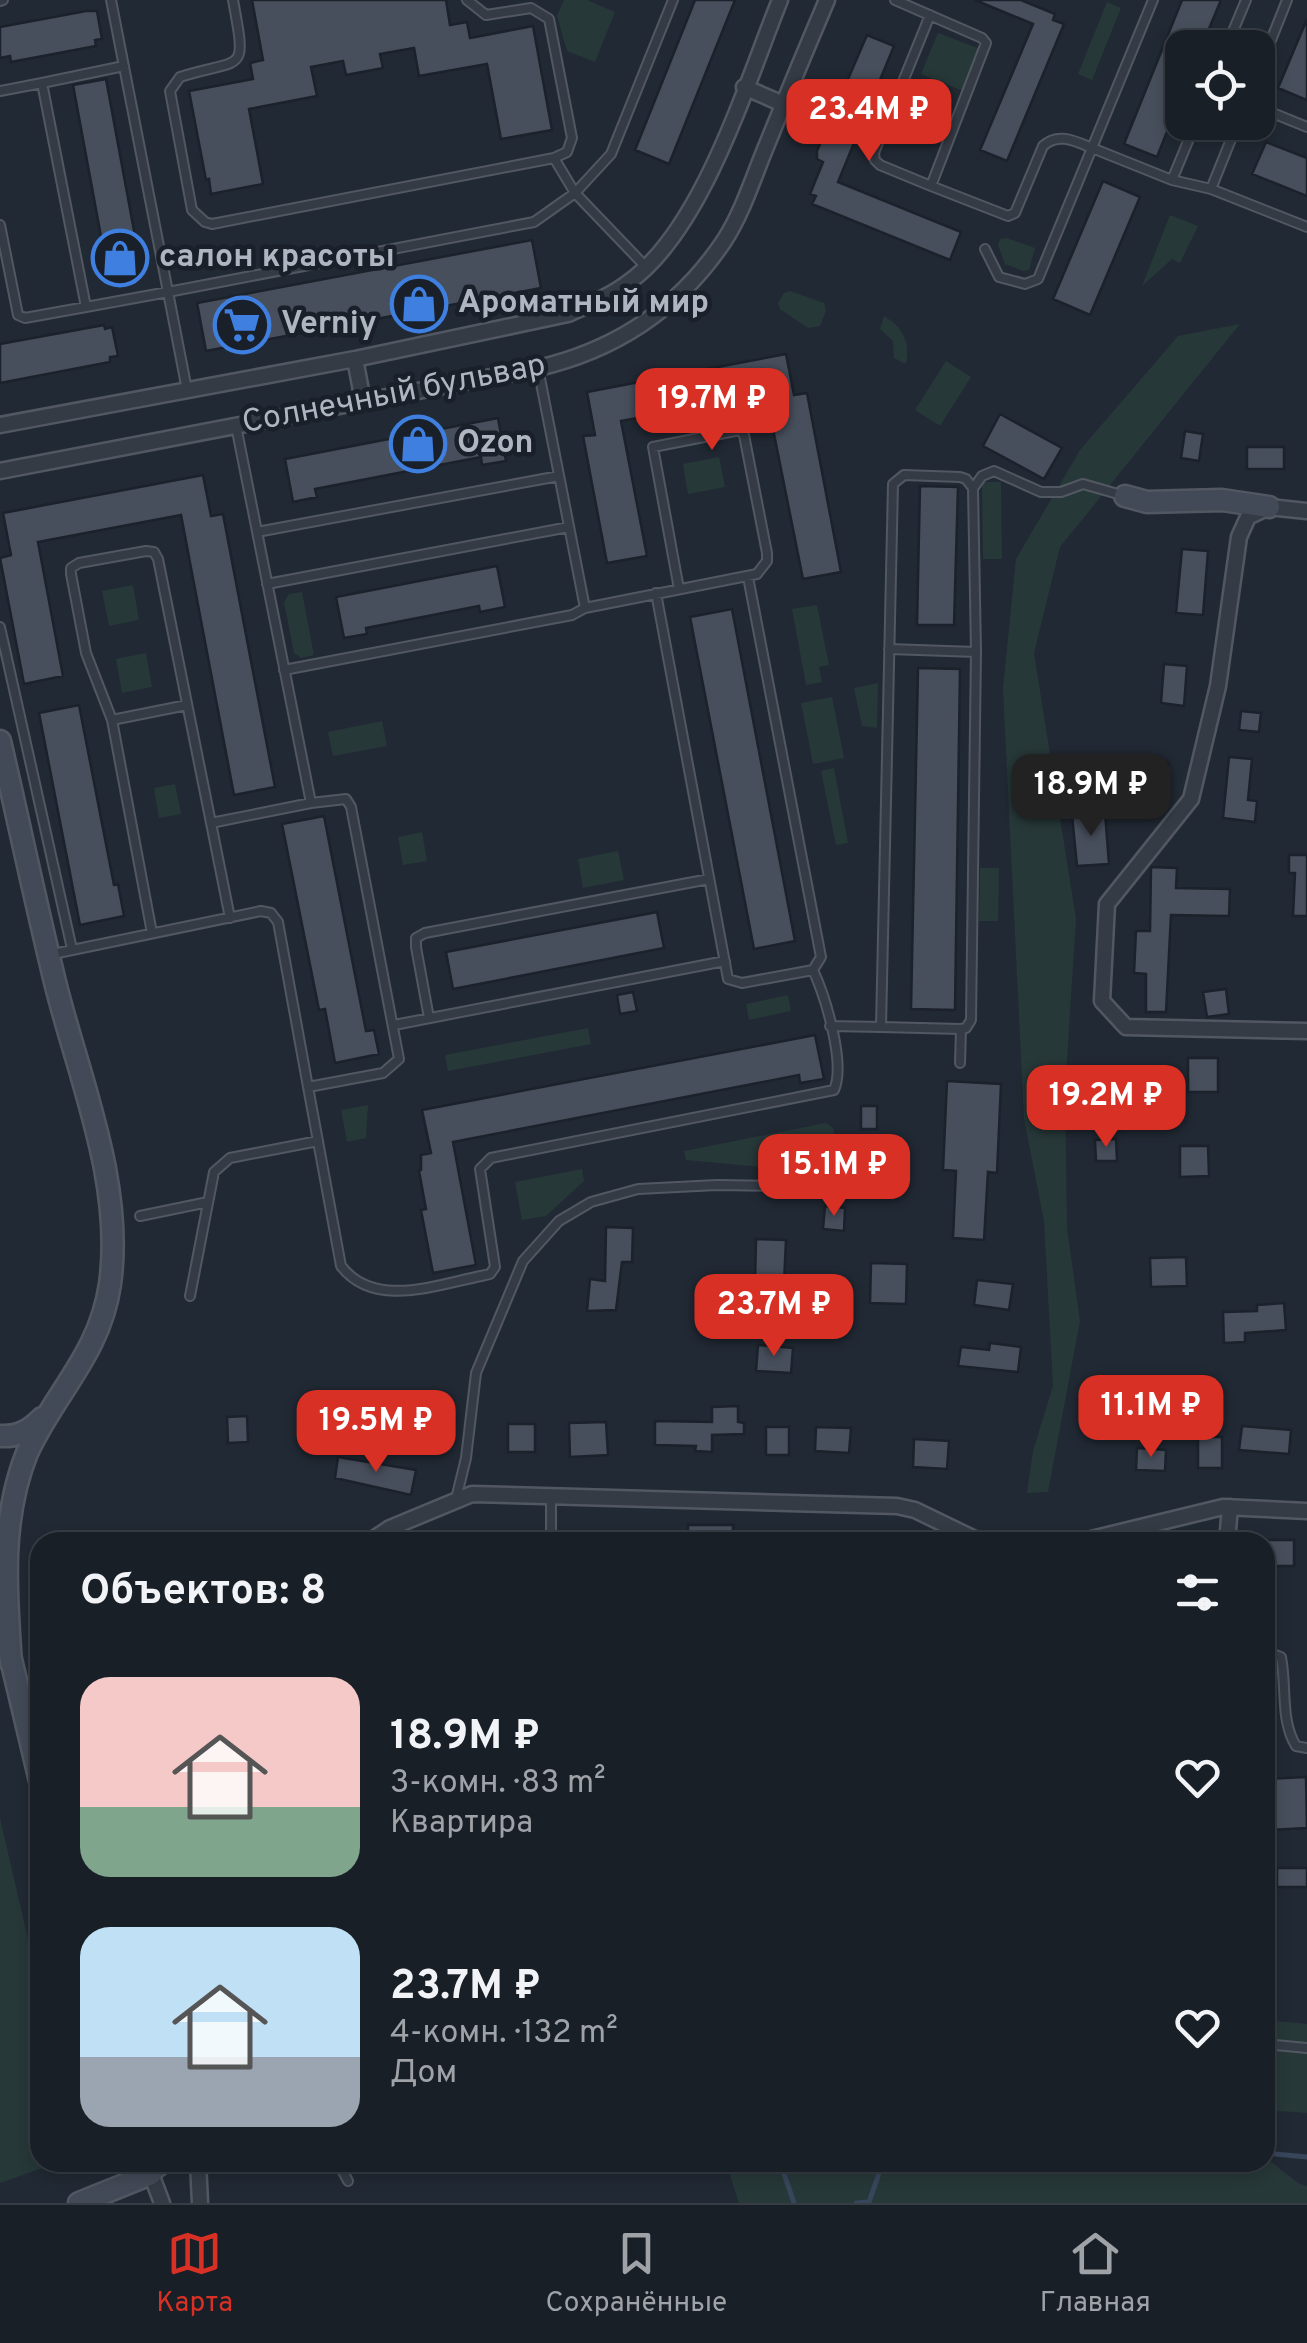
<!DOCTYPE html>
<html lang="ru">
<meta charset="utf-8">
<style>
:root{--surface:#191f27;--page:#262c33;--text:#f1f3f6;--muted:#9fa2a7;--line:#373d44;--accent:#d93025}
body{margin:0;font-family:Overpass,sans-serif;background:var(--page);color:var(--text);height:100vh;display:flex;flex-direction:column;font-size:38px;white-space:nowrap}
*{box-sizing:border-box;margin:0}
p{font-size:32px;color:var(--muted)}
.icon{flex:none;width:55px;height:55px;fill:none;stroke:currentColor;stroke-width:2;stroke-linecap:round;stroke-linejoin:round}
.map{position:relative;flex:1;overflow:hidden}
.details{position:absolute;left:30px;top:1532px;width:1245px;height:640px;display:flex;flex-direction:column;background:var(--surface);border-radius:30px;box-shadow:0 5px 15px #0003,0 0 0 2px var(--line)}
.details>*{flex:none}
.tools{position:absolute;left:1165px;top:30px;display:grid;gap:20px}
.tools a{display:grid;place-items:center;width:110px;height:110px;border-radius:20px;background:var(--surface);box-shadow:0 5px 15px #0003,0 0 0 2px var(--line);font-size:50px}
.price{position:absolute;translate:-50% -85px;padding:0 22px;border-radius:20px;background:var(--accent);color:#fff;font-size:32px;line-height:65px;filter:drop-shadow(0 2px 5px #0008)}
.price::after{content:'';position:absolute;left:50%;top:60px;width:30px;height:22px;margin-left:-15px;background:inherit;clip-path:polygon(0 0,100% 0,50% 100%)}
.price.active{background:#222;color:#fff}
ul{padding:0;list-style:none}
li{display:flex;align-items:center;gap:30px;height:250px;padding:0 50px}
li span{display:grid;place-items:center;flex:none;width:280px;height:200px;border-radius:30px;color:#555}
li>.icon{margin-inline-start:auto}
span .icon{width:120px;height:120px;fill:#fffc;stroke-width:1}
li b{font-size:42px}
h2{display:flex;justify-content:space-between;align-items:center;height:120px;padding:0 50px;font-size:42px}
.tabs{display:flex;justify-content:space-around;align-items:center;height:140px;border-top:2px solid var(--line);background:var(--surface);font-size:28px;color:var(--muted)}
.tabs a{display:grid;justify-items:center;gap:5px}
.tabs .active{color:var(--accent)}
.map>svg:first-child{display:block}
.green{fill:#273839}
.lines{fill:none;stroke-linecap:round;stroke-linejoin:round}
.stream{stroke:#38465c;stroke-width:5}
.building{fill:#474f5c;stroke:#1c222b;stroke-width:2.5}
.lane-casing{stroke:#525862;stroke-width:12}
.street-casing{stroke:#525862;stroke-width:19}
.secondary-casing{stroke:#525862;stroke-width:25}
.lane{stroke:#353b45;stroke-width:8}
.street{stroke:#353b45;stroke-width:14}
.secondary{stroke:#434a57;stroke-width:20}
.labels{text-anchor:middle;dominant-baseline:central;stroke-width:9;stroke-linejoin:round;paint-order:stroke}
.poi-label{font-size:32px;font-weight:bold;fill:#afb5c1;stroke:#1a2029;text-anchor:start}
.street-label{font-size:32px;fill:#afb5c1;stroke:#1a2029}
</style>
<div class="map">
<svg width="1307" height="2203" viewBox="0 0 1307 2203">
<rect width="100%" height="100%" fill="#212934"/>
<path class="green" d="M564 0H587L615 12 595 62 567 51 557 16Z
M1107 2 1121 8 1092 80 1078 74Z
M938 33 980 49 963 91 921 74Z
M1170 215 1198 226 1180 263 1172 259 1142 286Z
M1007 238 1035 248 1029 270 1023 271 1005 264 998 245 1000 239Z
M790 291 824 303 826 311 820 326 808 328 780 309 778 303 784 293Z
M884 316C904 328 910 342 906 364L894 358 893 341 880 329Z
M1240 324 1060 547 1034 653 1076 919 1065 1091 1067 1228 1080 1321 1048 1492 1027 1493 1033 1451 1053 1386 1044 1221 1024 1119 1003 689 1016 559 1080 450 1178 336Z
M946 361 971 377 940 426 915 410Z
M719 457 725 487 688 494 683 464Z
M982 482H1001L1002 559H983Z
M133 585 139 620 109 626 102 591Z
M302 592 314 655 301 658 294 653 284 602 289 594Z
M817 605 829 665 819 667 822 682 806 685 792 609Z
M146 653 152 687 122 693 116 659Z
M878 683 877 728 862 726 854 688Z
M832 697 844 758 813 764 801 703Z
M382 721 387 746 333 756 328 732Z
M834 768 848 843 836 845 821 771Z
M175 784 181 814 159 818 154 788Z
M422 832 427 861 403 865 398 837Z
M618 851 624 880 583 888 578 859Z
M980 868H999L998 921H979Z
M788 995 791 1011 749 1020 746 1004Z
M588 1028 591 1044 448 1071 445 1055Z
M368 1105 366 1138 347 1142 341 1110Z
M826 1123 833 1128 836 1142 827 1166 804 1171 686 1160 684 1151Z
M582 1169 584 1181 546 1216 522 1220 515 1182Z
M0 1818 40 1991V2162L57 2163 0 2183Z
M1265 2020 1307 2024V2113L1265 2110Z
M1265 2157 1298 2183 1307 2186V2203H739L726 2163 1265 2162Z"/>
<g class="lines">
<path class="stream" d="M39 1673H40
M1265 2153 1307 2157
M780 2162 794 2203
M856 2203 869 2202 883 2162"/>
</g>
<path class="building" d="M252 0H446L450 25 467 22 470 38 533 26 552 130 501 139 487 64 419 76 414 48 380 54 383 68 346 75 343 61 311 67 317 96 249 109 263 184 211 194 209 179 206 180 189 91 253 79 250 63 263 60Z
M695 0H735L669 164 635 150Z
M975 0H1021L1055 14 1053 20 1064 24 1007 161 980 150 1033 24Z
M1182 0H1221L1201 48H1182V94L1157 157 1124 144Z
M86 11H97L102 39 95 40 96 46 11 62 10 56 0 58V27Z
M1307 19V100L1278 88Z
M867 35 894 46 838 182 961 232 950 260 812 204 816 196 810 194 823 162 817 159V151Z
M106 79 140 263 107 269 73 85Z
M1266 142 1307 158V196L1252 174Z
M1103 181 1140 197 1090 315 1053 299Z
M532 240 541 288 206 351 197 303Z
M104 325 105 329 112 327 118 356 110 357V362L0 383V344Z
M786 354 794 395 807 393 841 572 803 579 766 394 621 421 647 556 607 563 583 436 595 435 587 392Z
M1000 414 1062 448 1044 479 983 446Z
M498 418 506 461 482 465 481 457 315 489 317 497 293 502 285 459Z
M1185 431 1203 434 1199 461 1181 458Z
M1247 447H1284V469H1247Z
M203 475 211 516 223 514 275 787 234 795 181 515 38 542 63 676 24 684 0 558 11 555 3 513Z
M920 486 958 487 954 625H917Z
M1182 549 1208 551 1203 615 1176 613Z
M497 566 505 607 480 612 479 606 366 628 367 634 344 638 336 597Z
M732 609 795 941 754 949 690 617Z
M1164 664 1187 666 1184 706 1161 703Z
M918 668 960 669 955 1010 911 1009Z
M79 705 114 885 118 884 124 916 80 925 39 713Z
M1241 711 1261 713 1259 732 1239 730Z
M1229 757 1252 759 1248 800 1257 801 1255 822 1223 818Z
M1133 759 1168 763 1166 783 1131 780Z
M1105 812 1109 864 1077 866 1072 815Z
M324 816 366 1031 374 1030 379 1054 335 1063 325 1009 319 1010 282 824Z
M1289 855H1307V916H1293L1295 873H1289Z
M1151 867 1177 868 1176 888 1230 889 1229 916 1171 915 1166 1012H1146V974L1134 973 1136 931H1150Z
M657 912 664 948 453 989 446 952Z
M1226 989 1229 1014 1207 1017 1203 992Z
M633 992 637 1011 620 1014 617 995Z
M815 1035 824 1079 800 1083 799 1075 453 1142 476 1265 433 1273 421 1210 426 1209 419 1171 421 1170V1155L431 1153 422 1110Z
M1188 1058H1218V1092H1188Z
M947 1081 1001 1084 997 1173 988 1172 984 1240 953 1238 956 1171 943 1170Z
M861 1106H877V1129H861Z
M1116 1139 1117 1161H1096L1095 1140Z
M1180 1146H1208L1209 1176 1180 1177Z
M825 1206 845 1208 844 1231 823 1229Z
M606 1227 633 1228 632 1262H622L616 1310 587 1311 590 1279 605 1281Z
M756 1239 786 1240 784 1284 755 1283Z
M1186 1257 1187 1286 1151 1287 1150 1258Z
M871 1263 907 1264 906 1304 870 1303Z
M977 1280 1013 1284 1009 1310 974 1305Z
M1284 1303 1286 1330 1245 1333V1342L1224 1343 1223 1312 1257 1311V1305Z
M990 1343 1021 1347 1018 1372 958 1366 961 1347 989 1350Z
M758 1345 793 1348 791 1373 756 1371Z
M1088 1390 1113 1392 1111 1419 1085 1417Z
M1138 1399H1159V1423H1138Z
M738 1406V1422L744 1423V1434L712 1435V1452L695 1451 696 1446 655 1445V1421L712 1422V1407Z
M247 1416 248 1442 228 1443 227 1417Z
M606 1422 608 1455 570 1457 569 1423Z
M309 1424H332V1444H309Z
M508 1424H535V1452H508Z
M1242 1426 1291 1430 1289 1454 1239 1450Z
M766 1427H789V1455H766Z
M816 1427 851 1428 849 1453 815 1451Z
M1198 1437H1222V1468H1198Z
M914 1439 949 1441 947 1469 913 1467Z
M1137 1448 1166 1450 1165 1471 1136 1470Z
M338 1457 416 1470 411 1495 335 1478Z
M688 1525H733V1542H688Z
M1265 1540H1294V1566H1265Z
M1306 1777 1307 1828 1268 1830 1265 1779Z
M1277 1868H1307V1887H1277Z"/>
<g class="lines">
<g class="lane-casing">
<path id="lane" d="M111 0 168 292 534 222 575 193 611 154 673 0
M233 0C247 76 244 57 180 77L170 91 192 210 205 222 212 224 554 158 575 193 646 267
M467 0 486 15 531 8 549 19 572 138 567 152 554 158
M895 0 982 38 986 43 931 186 1008 216 1015 213 1043 146C1058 132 1075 141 1092 148L1153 0
M0 1 3 0
M930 15 874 153 875 160 880 165 931 186
M1226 48 1246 0
M124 66 42 83 86 307 168 292 187 390
M1258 73 1287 0
M0 91 42 83
M1258 107 1307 127
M1172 180 1211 189 1238 122
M1211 189 1307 227
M0 225 18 315 25 318 86 307
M985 249 999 277 1025 284 1038 279 1092 148 1172 180 1196 122
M538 368 585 608
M974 487 982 476 994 471 1041 492H1061L1083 484 1125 496
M257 532 559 476
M267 584 569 527
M656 593 728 979 742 983 813 970 821 957 748 577
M0 627 72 949
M889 649 976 652
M284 670 572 615 585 608 757 574 767 561V553L744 435 740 430 653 447 679 589
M112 720 187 705
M230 918 211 823 311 803
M152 933 112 720 86 653 71 574V568L79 563 146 551 154 552 158 559 211 823
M53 954 261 911 271 913 278 922 308 1087 383 1073 399 1059 351 807 346 799 311 803 236 426
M429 1018 416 947V938L425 933 709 879
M394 1025 725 961
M830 1026 881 1027 893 484 904 475 960 477 966 479 973 488 976 652 971 1020 966 1028 961 1029 881 1027
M960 1063 961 1029
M308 1087 341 1266C374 1309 436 1285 481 1276L490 1274 495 1267 480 1169 491 1158 834 1090C846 1063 825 996 813 970
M140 1216 208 1202
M190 1296 214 1172 230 1158 318 1141
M551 1497V1542
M456 1499 466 1458 476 1373 523 1261 559 1221 591 1202 638 1189 717 1185 844 1187 871 1176 899 1148
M1265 1651 1281 1657C1287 1687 1280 1720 1296 1746L1307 1748
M1265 2044 1307 2048
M338 2162 348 2181"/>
</g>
<g class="street-casing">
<path id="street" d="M744 87 783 104
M355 359 363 401
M0 425 355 359 568 314C588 305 611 296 629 282 703 229 746 84 780 0
M0 471 538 368C616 350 679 308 724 241 743 212 754 175 768 142 787 95 807 47 827 0
M1307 511 1269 507 1248 517 1239 537 1218 686 1191 799 1107 904 1102 1001 1126 1027 1307 1031
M369 1542 390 1528 472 1494 897 1506 915 1510 981 1542
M1079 1542 1223 1507 1307 1511
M1227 1542 1230 1507
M198 2162 200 2203
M162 2203 151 2174 168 2162"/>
</g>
<g class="secondary-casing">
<path id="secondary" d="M1125 496 1147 502 1222 500 1269 507
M0 741C19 823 36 905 56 986 80 1081 124 1184 110 1284 100 1354 55 1392 27 1453 0 1520 6 1592 11 1663
M0 1436C18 1437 29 1431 42 1418
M9 1651 40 1781
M79 2203 151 2174 147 2162"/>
</g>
<use href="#lane" class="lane"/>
<use href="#street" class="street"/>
<use href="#secondary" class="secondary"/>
</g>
<defs>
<g id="shop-ring" transform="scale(2.875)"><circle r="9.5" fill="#1a2029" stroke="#3f7fe0" stroke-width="1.5"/><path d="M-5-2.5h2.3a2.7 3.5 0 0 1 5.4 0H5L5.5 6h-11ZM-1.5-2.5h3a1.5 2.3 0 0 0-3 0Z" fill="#3f7fe0"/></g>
<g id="supermarket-ring" transform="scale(2.875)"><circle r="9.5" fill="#1a2029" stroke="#3f7fe0" stroke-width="1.5"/><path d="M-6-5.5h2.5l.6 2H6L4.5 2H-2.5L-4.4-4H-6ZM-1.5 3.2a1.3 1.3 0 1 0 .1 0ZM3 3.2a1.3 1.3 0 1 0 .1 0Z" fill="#3f7fe0"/></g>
</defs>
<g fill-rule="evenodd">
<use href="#shop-ring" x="120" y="258"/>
<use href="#shop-ring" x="419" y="304"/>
<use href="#supermarket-ring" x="242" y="325"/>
<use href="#shop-ring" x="418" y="444"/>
</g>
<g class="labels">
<g class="poi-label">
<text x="159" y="258">салон красоты</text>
<text x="458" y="304">Ароматный мир</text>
<text x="281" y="325">Verniy</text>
<text x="457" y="444">Ozon</text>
</g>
<g class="street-label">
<text transform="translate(394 395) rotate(-11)">Солнечный бульвар</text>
</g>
</g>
</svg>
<div class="tools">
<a><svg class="icon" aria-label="locate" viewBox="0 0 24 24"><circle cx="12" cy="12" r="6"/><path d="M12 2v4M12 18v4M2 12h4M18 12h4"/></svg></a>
</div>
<b class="price" style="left:869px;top:164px">23.4M ₽</b>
<b class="price" style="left:712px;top:453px">19.7M ₽</b>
<b class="price active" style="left:1091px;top:839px">18.9M ₽</b>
<b class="price" style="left:1106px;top:1150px">19.2M ₽</b>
<b class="price" style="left:834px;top:1219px">15.1M ₽</b>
<b class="price" style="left:774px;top:1359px">23.7M ₽</b>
<b class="price" style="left:1151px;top:1460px">11.1M ₽</b>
<b class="price" style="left:376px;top:1475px">19.5M ₽</b>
<section class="details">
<h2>Объектов: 8<svg class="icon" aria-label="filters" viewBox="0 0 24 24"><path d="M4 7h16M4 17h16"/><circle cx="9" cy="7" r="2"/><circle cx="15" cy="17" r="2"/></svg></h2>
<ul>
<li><span style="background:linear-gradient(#f6c9c9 65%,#7fa58c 0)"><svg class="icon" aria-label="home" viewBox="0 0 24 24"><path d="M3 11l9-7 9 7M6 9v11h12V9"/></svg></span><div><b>18.9M ₽</b><p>3-комн. · 83 m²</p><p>Квартира</p></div><svg class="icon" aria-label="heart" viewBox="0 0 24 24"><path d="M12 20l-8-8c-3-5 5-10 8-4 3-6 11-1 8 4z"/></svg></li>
<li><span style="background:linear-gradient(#bfe0f5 65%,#9aa5b1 0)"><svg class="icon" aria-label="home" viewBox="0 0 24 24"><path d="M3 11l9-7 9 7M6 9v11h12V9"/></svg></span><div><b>23.7M ₽</b><p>4-комн. · 132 m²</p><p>Дом</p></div><svg class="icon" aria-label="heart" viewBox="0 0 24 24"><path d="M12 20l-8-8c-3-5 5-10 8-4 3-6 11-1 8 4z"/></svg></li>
</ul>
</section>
</div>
<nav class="tabs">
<a class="active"><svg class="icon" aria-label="map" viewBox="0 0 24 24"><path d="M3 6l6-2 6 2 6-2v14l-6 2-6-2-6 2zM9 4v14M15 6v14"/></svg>Карта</a>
<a><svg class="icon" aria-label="saved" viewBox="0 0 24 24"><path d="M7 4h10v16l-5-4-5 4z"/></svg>Сохранённые</a>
<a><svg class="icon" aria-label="home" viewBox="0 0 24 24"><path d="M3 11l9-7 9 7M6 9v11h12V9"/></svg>Главная</a>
</nav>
